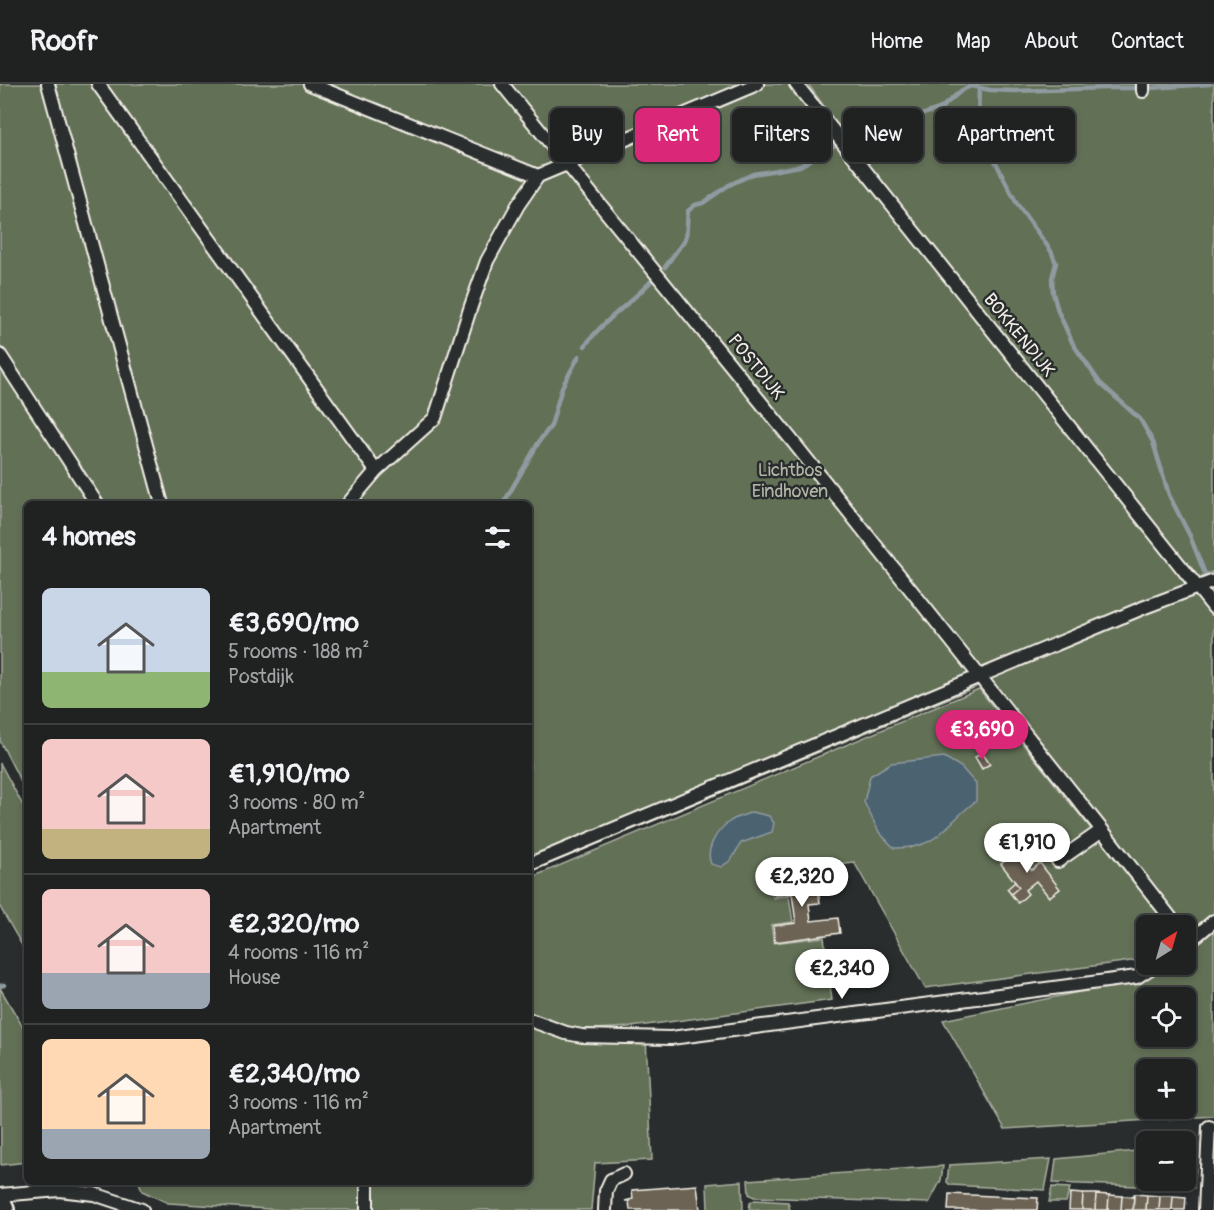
<!DOCTYPE html>
<meta charset="utf-8">
<style>
:root{--surface:#202222;--page:#282a2a;--text:#f1f3f6;--muted:#a2a4a5;--line:#3d3f40;--accent:#db2777}
body{margin:0;font-family:Pangolin,sans-serif;background:var(--page);color:var(--text);height:100vh;display:flex;flex-direction:column;font-size:22px;white-space:nowrap}
*{box-sizing:border-box;margin:0}
p{font-size:20px;color:var(--muted)}
.icon{flex:none;width:33px;height:33px;fill:none;stroke:currentColor;stroke-width:2;stroke-linecap:round;stroke-linejoin:round}
.map{position:relative;flex:1;overflow:hidden}
.side{position:absolute;left:24px;top:417px;width:508px;height:684px;display:flex;flex-direction:column;background:var(--surface);border-radius:9px;box-shadow:0 3px 9px #0003,0 0 0 2px var(--line)}
.side>*{flex:none}
.hud{position:absolute;left:550px;top:24px;width:570px;height:54px;display:flex;gap:12px}
.needle{width:39px;rotate:37deg}
.controls{position:absolute;left:1136px;top:831px;display:grid;gap:12px}
.controls a{display:grid;place-items:center;width:60px;height:60px;border-radius:9px;background:var(--surface);box-shadow:0 3px 9px #0003,0 0 0 2px var(--line);font-size:30px}
.price{position:absolute;translate:-50% -51px;padding:0 14px;border-radius:21px;background:#fff;color:#222;font-size:20px;line-height:39px;filter:drop-shadow(0 2px 3px #0008)}
.price::after{content:'';position:absolute;left:50%;top:36px;width:18px;height:14px;margin-left:-9px;background:inherit;clip-path:polygon(0 0,100% 0,50% 100%)}
.price.current{background:var(--accent);color:#fff}
ul{padding:0;list-style:none}
li{display:flex;align-items:center;gap:18px;height:150px;padding:0 18px}
li+li{border-top:2px solid var(--line)}
li span{display:grid;place-items:center;flex:none;width:168px;height:120px;border-radius:9px;color:#555}
li>.icon{margin-inline-start:auto}
span .icon{width:72px;height:72px;fill:#fffc;stroke-width:1}
li b{font-size:26px}
h2{display:flex;justify-content:space-between;align-items:center;height:72px;padding:0 18px;font-size:26px}
.pill{padding:0 21px;border-radius:9px;background:var(--surface);box-shadow:0 3px 9px #0003,0 0 0 2px var(--line);font-size:21px;line-height:54px}
.pill.current{background:var(--accent);color:#fff}
header{display:flex;align-items:center;gap:36px;box-sizing:border-box;height:84px;padding:0 30px;background:var(--surface);border-bottom:2px solid var(--line)}
header strong{font-size:28px}
nav{display:flex;gap:33px;margin-inline-start:auto;font-size:21px}
.map>svg:first-child{display:block}
.green{fill:#626f57;stroke:#abb0a0;stroke-width:1.5;fill-rule:evenodd}
.water{fill:#4c6270;stroke:#8f9ba0;stroke-width:1.5}
.lines{fill:none;stroke-linecap:round;stroke-linejoin:round}
.stream{stroke:#8f9ba0;stroke-width:4.5}
.building{fill:#6c6454;stroke:#f4f1e8;stroke-width:1.5}
.minor-casing{stroke:#f4f1e8;stroke-width:16}
.trunk-casing{stroke:#f4f1e8;stroke-width:26}
.minor{stroke:#2a2d2e;stroke-width:12}
.trunk{stroke:#2a2d2e;stroke-width:21}
.labels{text-anchor:middle;dominant-baseline:central;stroke-width:5;stroke-linejoin:round;paint-order:stroke}
.street-label{font-size:18px;fill:#f4f1e8;stroke:#2a2d2e}
.park-label{font-size:18px;fill:#b2b6a7;stroke:#2a2d2e}
</style>
<header>
<strong>Roofr</strong>
<nav><a>Home</a><a>Map</a><a>About</a><a>Contact</a></nav>
</header>
<div class="map">
<svg width="1214" height="1126" viewBox="0 0 1214 1126">
<rect width="100%" height="100%" fill="#2a2d2e"/>
<filter id="ink" filterUnits="userSpaceOnUse"><feTurbulence type="fractalNoise" baseFrequency=".0167" numOctaves="2"/><feDisplacementMap in="SourceGraphic" scale="12" xChannelSelector="R" yChannelSelector="G"/><feConvolveMatrix kernelMatrix="1 2 1 2 8 2 1 2 1" color-interpolation-filters="sRGB"/></filter>
<g filter="url(#ink)">
<path class="green" d="M0 0H805L828 28 808 0H1214V487L1203 492 1214 505V833L1191 851 988 598 530 788V420H27V710L0 657Z
M979 605 1168 841 1146 842V875L925 904 854 778 806 784 805 775 788 777 789 793 770 796 773 814 789 812 793 838 771 841 774 859 824 853 832 916 631 943 594 945H582L564 941 530 928V794ZM962 726C944 749 937 753 910 764Z
M0 679 27 729V870L0 823Z
M1214 840V1032L1005 1045 943 936 1138 896 1155 889 1166 881 1185 880V864ZM1146 914H1185V952H1146ZM1146 986H1185V1024H1146Z
M0 904 27 950V1078L1 1081Z
M530 943C578 961 596 960 646 954L652 1076 595 1079 591 1126H374L373 1098H530Z
M1198 1060 1194 1104 1053 1099 1056 1075 1146 1066V1096H1185V1062Z
M1051 1075 1045 1106 950 1101 947 1098 949 1081Z
M943 1082 941 1096 929 1119 754 1113 749 1110 748 1096Z
M742 1097 743 1126H708L707 1100Z
M139 1098H369V1126H285L168 1119 142 1107Z
M1052 1103 1070 1104 1066 1118H1049Z
M755 1116 788 1118 790 1126H749L750 1119Z"/>
<path class="water" d="M944 673 961 683 976 700V717C944 740 941 765 894 764L879 748 864 718 870 692 891 679Z
M752 728 769 732 774 739 772 748 741 759 731 776 721 783 711 780C705 766 716 747 729 738 735 733 745 731 752 728Z"/>
<g class="lines">
<path class="stream" d="M979 4 978 34 987 61 1017 120 1051 167 1056 179 1052 194 1053 209 1058 227 1073 260 1100 299 1140 335 1153 358 1169 411 1190 452 1207 495
M855 56 880 38 921 31 941 24 962 6 971 2 990 6 1014 7 1108 4H1151L1210 0
M665 183 686 154 688 127 695 121 703 119 729 101 753 90 800 82 835 61
M585 262C604 235 633 218 655 193
M503 420 540 356 551 342 562 303 579 272
M0 902 4 901"/>
</g>
<path class="building" d="M982 669 990 680 982 685 975 673Z
M1021 755 1029 765 1021 772 1028 785 1029 783 1032 786 1040 779 1060 805 1049 813 1036 797 1025 806 1028 810 1018 819 1011 810 1019 803 1001 780 1015 769 1010 764Z
M804 776 808 807 818 805 820 819 809 820 811 837 838 834 840 849 775 858 773 842 796 839 792 810 775 812 773 796 790 794 789 783 798 782 797 777Z
M1015 798 1019 803 1011 810 1007 805Z
M697 1101 700 1126H630L629 1117H625L633 1115 632 1106Z
M1070 1109 1083 1110 1082 1126H1069Z
M949 1110 1038 1114 1037 1126H948Z
M1083 1110H1096L1095 1126H1082Z
M1096 1110 1109 1111 1108 1126H1095Z
M1134 1110 1147 1111 1146 1126H1133Z
M1109 1111 1122 1112 1121 1126H1108Z
M1147 1111 1160 1112 1159 1126H1146Z
M1122 1112 1134 1113 1133 1126H1121Z
M1160 1112H1173L1172 1126H1159Z
M1173 1112 1186 1113 1185 1126H1172Z"/>
<g class="lines">
<g class="minor-casing">
<path id="minor" d="M48 0 162 420
M98 0 376 387
M310 0 538 92
M502 0 794 359 1102 746
M796 0 1214 524
M1143 0V7
M0 271 97 420
M348 420 376 387 435 334 471 222 487 177 518 121 538 92 757 0
M1058 777 1102 746 1177 842
M530 780 1145 523 1214 497
M1185 861 1214 837
M530 936 566 949 582 952 671 954 1137 893 1157 880
M367 1098V1126
M0 1111 59 1106 94 1110 142 1126
M605 1126 606 1107 611 1096 624 1090
M1205 1126 1209 1043"/>
</g>
<g class="trunk-casing">
<path id="trunk" d="M0 1117 3 1126"/>
</g>
<use href="#minor" class="minor"/>
<use href="#trunk" class="trunk"/>
</g>
</g>
<g class="labels">
<g class="street-label">
<text transform="translate(1019 251) rotate(51)">BOKKENDIJK</text>
<text transform="translate(756 283) rotate(51)">POSTDIJK</text>
</g>
<g class="park-label">
<text x="790" y="386">Lichtbos<tspan x="790" dy="21">Eindhoven</tspan></text>
</g>
</g>
</svg>
<div class="controls">
<a><svg class="needle" viewBox="-14 -14 28 28"><path d="M0-13l5 13h-10z" fill="#e53935"/><path d="M0 13l5-13h-10z" fill="#a2a4a5"/></svg></a>
<a><svg class="icon" aria-label="locate" viewBox="0 0 24 24"><circle cx="12" cy="12" r="6"/><path d="M12 2v4M12 18v4M2 12h4M18 12h4"/></svg></a>
<a>+</a>
<a>−</a>
</div>
<b class="price current" style="left:982px;top:677px">€3,690</b>
<b class="price" style="left:1027px;top:790px">€1,910</b>
<b class="price" style="left:802px;top:824px">€2,320</b>
<b class="price" style="left:842px;top:916px">€2,340</b>
<div class="hud">
<a class="pill">Buy</a>
<a class="pill current">Rent</a>
<a class="pill">Filters</a>
<a class="pill">New</a>
<a class="pill">Apartment</a>
</div>
<section class="side">
<h2>4 homes<svg class="icon" aria-label="filters" viewBox="0 0 24 24"><path d="M4 7h16M4 17h16"/><circle cx="9" cy="7" r="2"/><circle cx="15" cy="17" r="2"/></svg></h2>
<ul>
<li><span style="background:linear-gradient(#c9d6e8 70%,#8fb573 0)"><svg class="icon" aria-label="home" viewBox="0 0 24 24"><path d="M3 11l9-7 9 7M6 9v11h12V9"/></svg></span><div><b>€3,690/mo</b><p>5 rooms · 188 m²</p><p>Postdijk</p></div></li>
<li><span style="background:linear-gradient(#f6c9c9 75%,#c2b280 0)"><svg class="icon" aria-label="home" viewBox="0 0 24 24"><path d="M3 11l9-7 9 7M6 9v11h12V9"/></svg></span><div><b>€1,910/mo</b><p>3 rooms · 80 m²</p><p>Apartment</p></div></li>
<li><span style="background:linear-gradient(#f6c9c9 70%,#9aa5b1 0)"><svg class="icon" aria-label="home" viewBox="0 0 24 24"><path d="M3 11l9-7 9 7M6 9v11h12V9"/></svg></span><div><b>€2,320/mo</b><p>4 rooms · 116 m²</p><p>House</p></div></li>
<li><span style="background:linear-gradient(#ffd9b3 75%,#9aa5b1 0)"><svg class="icon" aria-label="home" viewBox="0 0 24 24"><path d="M3 11l9-7 9 7M6 9v11h12V9"/></svg></span><div><b>€2,340/mo</b><p>3 rooms · 116 m²</p><p>Apartment</p></div></li>
</ul>
</section>
</div>
